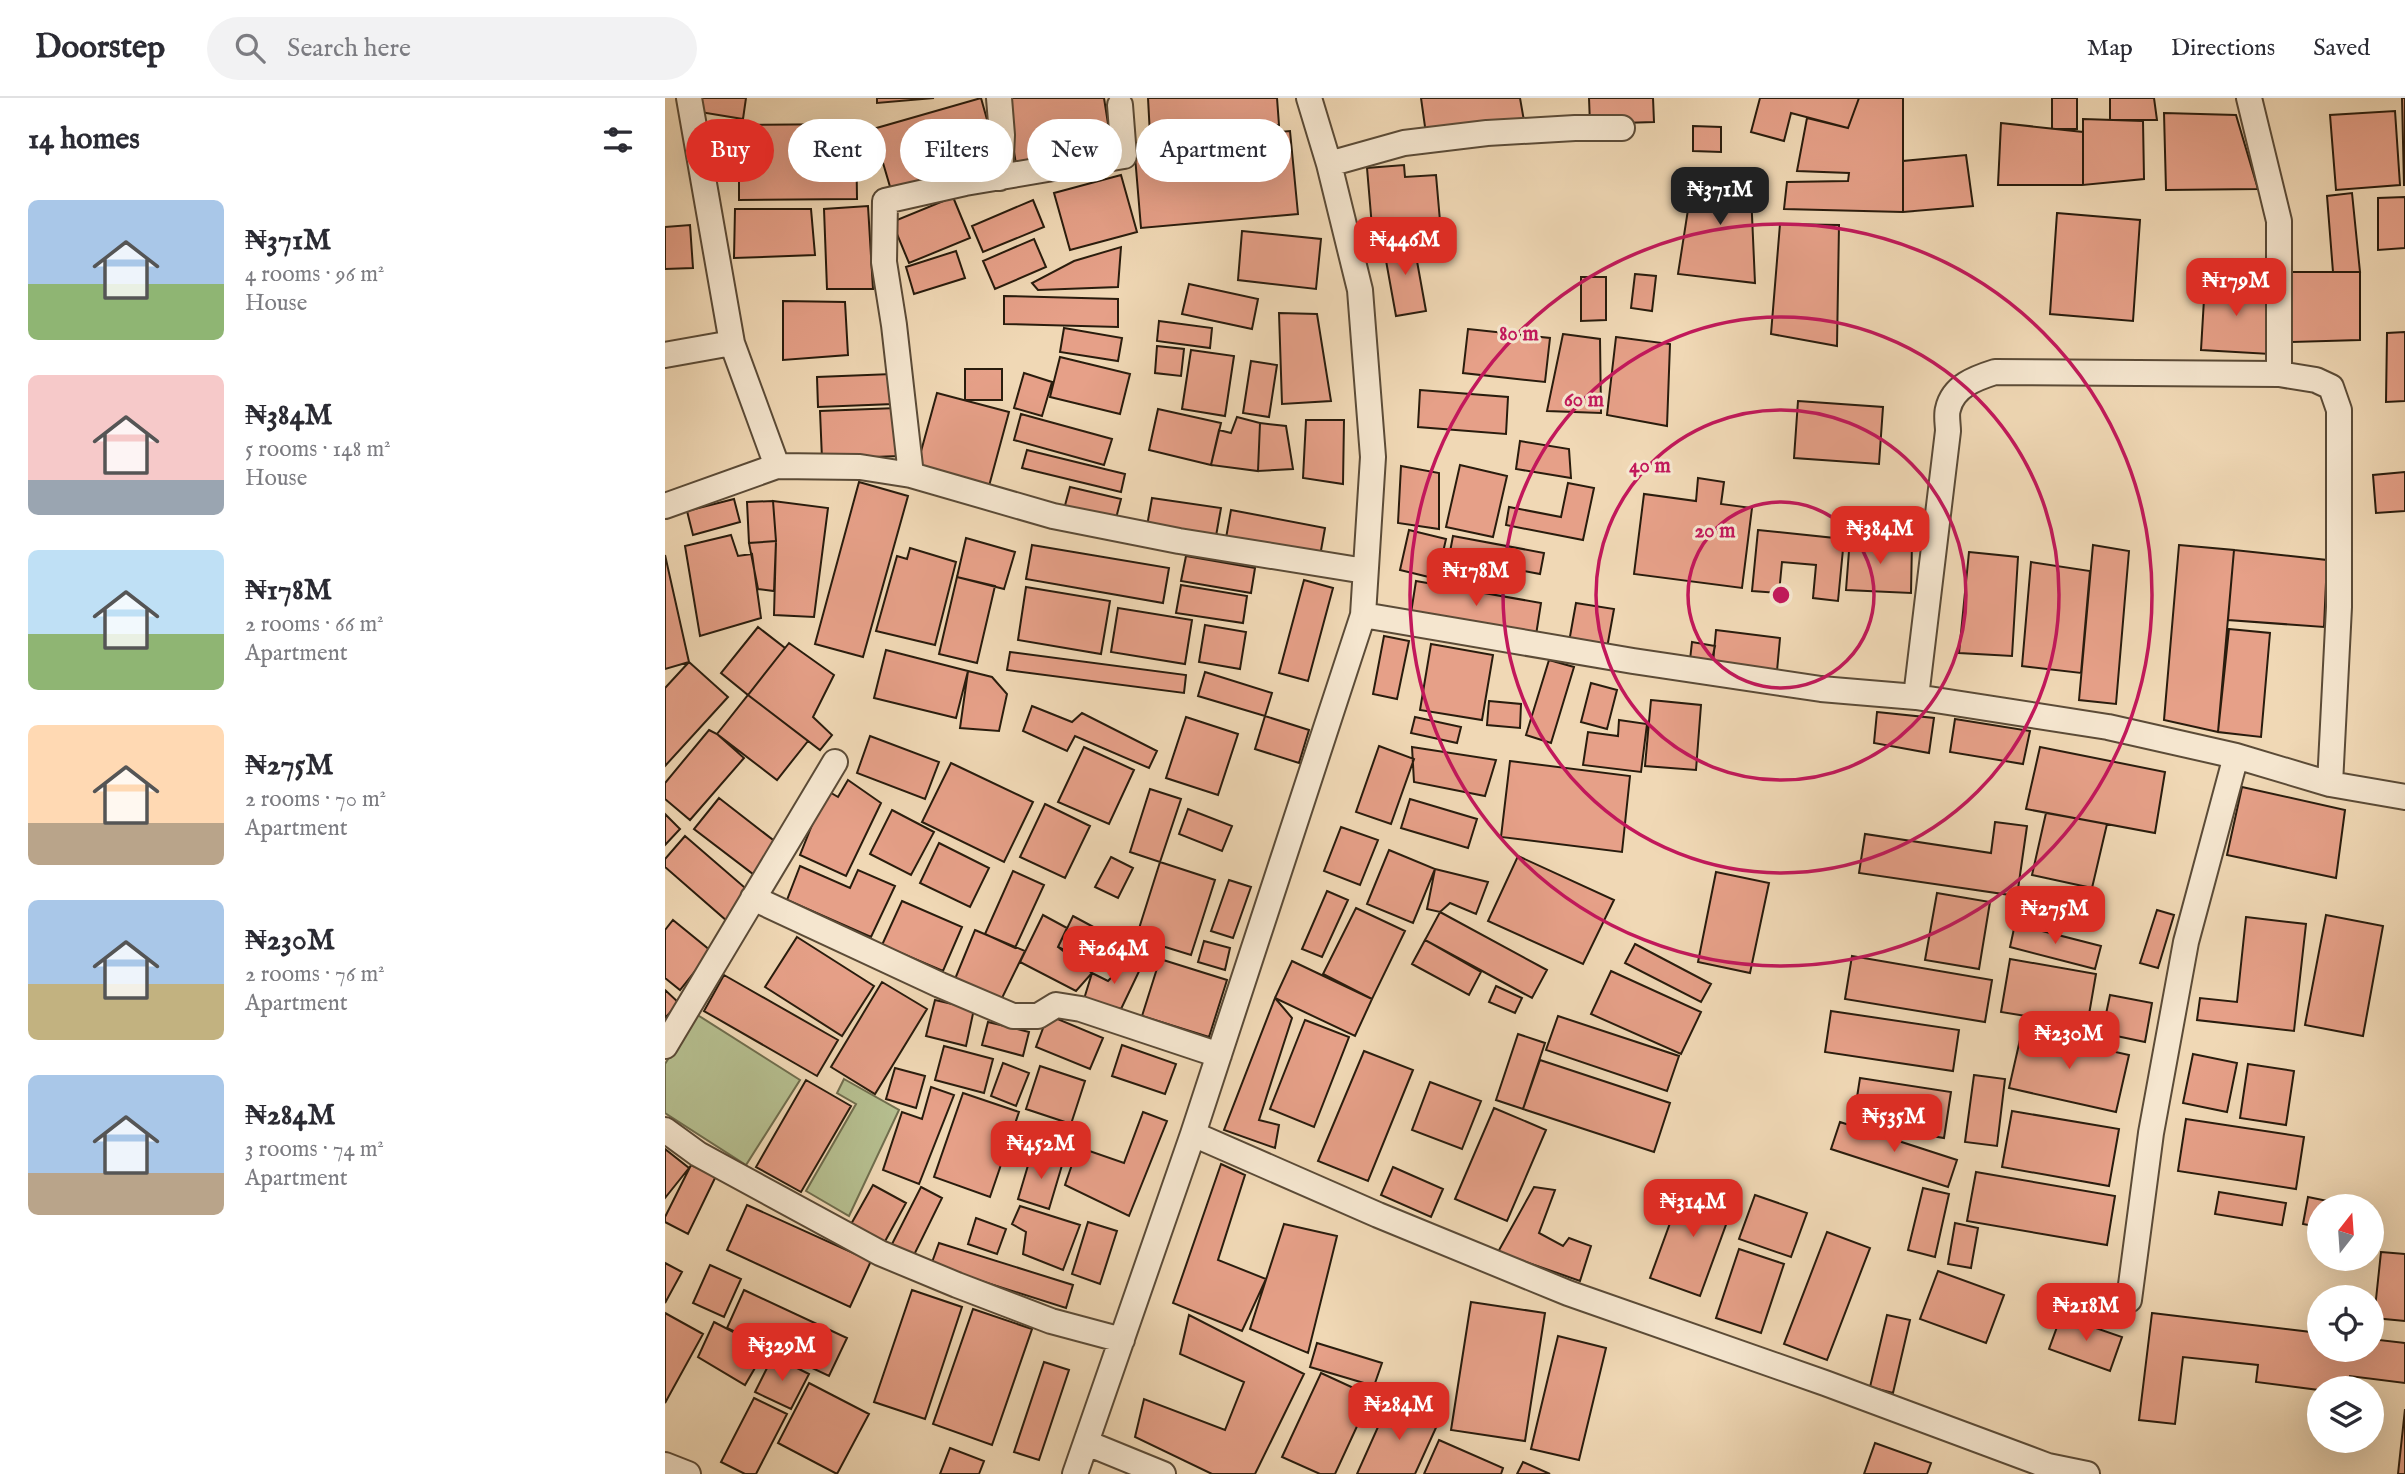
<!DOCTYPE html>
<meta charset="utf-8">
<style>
:root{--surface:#fff;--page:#f2f2f3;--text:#2b2b33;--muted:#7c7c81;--line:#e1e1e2;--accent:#d93025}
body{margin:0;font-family:"IM FELL English",serif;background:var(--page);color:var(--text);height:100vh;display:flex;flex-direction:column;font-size:26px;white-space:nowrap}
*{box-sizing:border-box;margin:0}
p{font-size:23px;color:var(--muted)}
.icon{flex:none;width:38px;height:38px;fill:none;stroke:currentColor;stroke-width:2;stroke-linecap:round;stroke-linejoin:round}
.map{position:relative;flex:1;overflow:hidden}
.drawer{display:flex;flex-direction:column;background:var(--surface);width:665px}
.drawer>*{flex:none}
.guide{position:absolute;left:21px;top:21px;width:665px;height:63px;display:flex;gap:14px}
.needle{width:46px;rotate:17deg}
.buttons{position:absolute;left:1642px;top:1096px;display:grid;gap:14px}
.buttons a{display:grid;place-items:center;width:77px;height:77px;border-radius:50%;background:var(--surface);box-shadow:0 7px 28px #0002;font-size:35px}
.price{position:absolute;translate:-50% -60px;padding:0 16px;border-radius:14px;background:var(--accent);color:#fff;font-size:23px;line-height:46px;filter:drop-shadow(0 2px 4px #0008)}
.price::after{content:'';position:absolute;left:50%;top:42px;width:21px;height:16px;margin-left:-10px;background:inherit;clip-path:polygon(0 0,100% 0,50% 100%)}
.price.on{background:#222;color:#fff}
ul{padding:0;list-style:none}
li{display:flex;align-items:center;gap:21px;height:175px;padding:0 28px}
li span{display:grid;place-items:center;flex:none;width:196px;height:140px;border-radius:10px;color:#555}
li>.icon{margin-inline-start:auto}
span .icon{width:84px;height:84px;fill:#fffc;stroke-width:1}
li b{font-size:30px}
h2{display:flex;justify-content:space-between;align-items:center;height:84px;padding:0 28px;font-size:30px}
.tag{padding:0 24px;border-radius:32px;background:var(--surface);box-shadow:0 7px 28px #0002;font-size:24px;line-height:63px}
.tag.on{background:var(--accent);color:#fff}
header{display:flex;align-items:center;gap:42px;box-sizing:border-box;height:98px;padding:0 35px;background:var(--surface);border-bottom:2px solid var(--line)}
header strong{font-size:33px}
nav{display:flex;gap:38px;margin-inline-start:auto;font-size:24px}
.search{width:490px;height:63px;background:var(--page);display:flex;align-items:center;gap:18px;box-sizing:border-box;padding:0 24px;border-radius:38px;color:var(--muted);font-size:26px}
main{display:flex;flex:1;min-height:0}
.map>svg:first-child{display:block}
.green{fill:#b6bf90;stroke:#706e4e;stroke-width:2}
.building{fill:#e6a088;stroke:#291c0d;stroke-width:2}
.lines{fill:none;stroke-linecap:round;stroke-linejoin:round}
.street-casing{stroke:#5b4b37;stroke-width:28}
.street{stroke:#f5e6cf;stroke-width:24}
.ring{fill:none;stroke:#c2185b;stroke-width:3.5}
.centre{fill:#c2185b;stroke:#f5e6cf;stroke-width:3.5}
.ring-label{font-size:21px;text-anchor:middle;font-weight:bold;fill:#c2185b;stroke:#f5e6cf;stroke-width:6;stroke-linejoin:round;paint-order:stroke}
</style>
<header>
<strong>Doorstep</strong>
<div class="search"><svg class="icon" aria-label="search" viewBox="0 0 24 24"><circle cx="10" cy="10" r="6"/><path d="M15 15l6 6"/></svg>Search here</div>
<nav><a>Map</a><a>Directions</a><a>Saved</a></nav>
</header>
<main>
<section class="drawer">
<h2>14 homes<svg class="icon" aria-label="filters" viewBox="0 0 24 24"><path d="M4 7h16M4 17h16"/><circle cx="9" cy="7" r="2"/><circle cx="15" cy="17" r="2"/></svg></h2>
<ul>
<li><span style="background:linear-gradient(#a9c7e8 60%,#8fb573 0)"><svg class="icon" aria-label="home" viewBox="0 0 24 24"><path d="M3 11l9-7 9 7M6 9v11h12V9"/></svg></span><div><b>₦371M</b><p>4 rooms · 96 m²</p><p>House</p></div></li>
<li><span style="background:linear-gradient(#f6c9c9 75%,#9aa5b1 0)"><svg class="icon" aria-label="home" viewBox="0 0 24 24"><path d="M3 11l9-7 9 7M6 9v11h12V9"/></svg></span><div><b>₦384M</b><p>5 rooms · 148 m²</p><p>House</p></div></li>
<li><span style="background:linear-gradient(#bfe0f5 60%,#8fb573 0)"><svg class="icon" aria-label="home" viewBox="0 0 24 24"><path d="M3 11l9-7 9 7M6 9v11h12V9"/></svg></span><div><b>₦178M</b><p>2 rooms · 66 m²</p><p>Apartment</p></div></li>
<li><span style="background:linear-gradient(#ffd9b3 70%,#b9a48a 0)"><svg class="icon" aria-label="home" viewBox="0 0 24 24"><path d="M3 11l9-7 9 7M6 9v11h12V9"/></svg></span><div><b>₦275M</b><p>2 rooms · 70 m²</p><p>Apartment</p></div></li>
<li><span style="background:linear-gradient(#a9c7e8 60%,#c2b280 0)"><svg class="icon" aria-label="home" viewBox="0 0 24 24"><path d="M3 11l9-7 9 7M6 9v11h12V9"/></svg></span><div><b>₦230M</b><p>2 rooms · 76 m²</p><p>Apartment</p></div></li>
<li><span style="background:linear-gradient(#a9c7e8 70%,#b9a48a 0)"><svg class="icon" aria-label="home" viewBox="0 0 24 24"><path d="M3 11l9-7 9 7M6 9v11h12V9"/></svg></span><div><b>₦284M</b><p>3 rooms · 74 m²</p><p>Apartment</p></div></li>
</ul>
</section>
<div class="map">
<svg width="1740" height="1376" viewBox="0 0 1740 1376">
<rect width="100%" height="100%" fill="#f0d8b5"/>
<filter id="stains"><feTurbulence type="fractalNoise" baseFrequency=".00286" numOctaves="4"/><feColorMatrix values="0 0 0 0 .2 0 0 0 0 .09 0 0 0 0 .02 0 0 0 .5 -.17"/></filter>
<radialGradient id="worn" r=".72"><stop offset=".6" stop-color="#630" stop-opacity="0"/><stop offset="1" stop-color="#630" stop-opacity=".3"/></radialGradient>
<path class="green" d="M31 916 135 982 81 1067 0 1015V966Z
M179 981 234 1012 184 1118 141 1093 191 1006 172 995Z"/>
<path class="building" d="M37 0H81L78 21 35 14Z
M212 0H269L212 5Z
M316 0 333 61 226 92 208 31Z
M340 0H439L447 51 351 66Z
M483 0H612L614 27 485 37Z
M756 0H855L859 23 761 36Z
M924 0H988L989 24 925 26Z
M1095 0H1194L1183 30 1126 15 1119 43 1086 34Z
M1194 0H1238V114L1119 111 1122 84 1183 83 1184 75 1132 73 1142 20 1183 30Z
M1387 0H1412V31H1387Z
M1445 0H1489L1492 22H1445Z
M1737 0H1740V87H1739Z
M1730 13 1735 87 1671 92 1665 17Z
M1499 15 1571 17 1593 91 1501 92Z
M1418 21 1478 23 1479 81 1418 87Z
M1336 25 1418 34V87H1333Z
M191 26 192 101 74 102V27Z
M1028 28 1056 29V54L1028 53Z
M625 33 633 116 476 130 469 46Z
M1301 57 1308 108 1238 114V63Z
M739 67 740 79 771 77 775 123 707 129 702 70Z
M1085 72 1090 185 1013 176 1029 73Z
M456 77 472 134 405 152 389 95Z
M1687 95 1695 174H1668L1662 98Z
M288 99 305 140 244 165 227 124Z
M1740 99V150L1713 152V100Z
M368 102 379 129 318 154 307 128Z
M203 108 208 191H162L159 111Z
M70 111H146L150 157 69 160Z
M1392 115 1475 122 1468 223 1385 216Z
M1115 126 1174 127 1172 248 1106 236Z
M25 127 28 170 0 171V129Z
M577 133 656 141 651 191 573 182Z
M369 141 381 169 330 191 318 163Z
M748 141 761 213 731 218 718 146Z
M456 149 453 189 373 192 367 185 409 163Z
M291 153 300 180 249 196 241 169Z
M1627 174H1695V242L1627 244Z
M970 176 991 178 987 213 966 210Z
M916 179H941V222L916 223Z
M1540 184 1602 187 1605 256 1536 252Z
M524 186 593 201 587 231 517 216Z
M339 198 453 201V229L339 226Z
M118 203 180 204 183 257 118 262Z
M614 215 652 216 666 303 617 306Z
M494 223 547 230 545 250 492 243Z
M399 230 457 240 453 263 395 254Z
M803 231 885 240 880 284 798 275Z
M1740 234V303L1721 304 1722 235Z
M898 236 935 241 936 315 882 313Z
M951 239 1005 246 1002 328 942 317Z
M492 248 519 251 516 278 490 275Z
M526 252 569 258 560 318 517 311Z
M395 259 465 276 455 316 385 299Z
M586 263 612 267 604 319 578 315Z
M300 271H337V302H300Z
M359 275 387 284 377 318 349 310Z
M227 276 228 306 153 309 152 279Z
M755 292 843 299 841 336 753 329Z
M272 295 344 314 324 388 252 368Z
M1133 303 1218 309 1214 366 1129 360Z
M232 310 234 358 157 361 155 313Z
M493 311 556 325 546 367 484 352Z
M356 316 447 341 439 367 349 342Z
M572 319 595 325 593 373 546 367 554 332 566 335Z
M641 322H679L678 386 638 380Z
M595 325 621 328 628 371 593 373Z
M855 343 904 351 906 380 851 371Z
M362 352 460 376 456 394 357 370Z
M795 367 842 378 828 439 781 429Z
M736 368 774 375V431L733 425Z
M1740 374V413L1711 415 1708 377Z
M1033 380 1059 384 1056 406 1087 410 1077 490 969 476 979 396 1031 403Z
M194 384 243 398 198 559 150 546Z
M903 385 929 390 918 442 841 427 844 409 896 419Z
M405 389 456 401 450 424 399 411Z
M487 400 556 410 551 438 482 428Z
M69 401 75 424 28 437 22 413Z
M108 403 163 410 149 519 109 517 111 443Z
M108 403 111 443 84 445 82 404Z
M566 412 660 430 655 458 561 440Z
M744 432 781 441 772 481 735 472Z
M1093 432 1179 441 1173 503 1148 500 1151 467 1117 464 1114 495 1087 493Z
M66 437 73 458 87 456 96 520 35 538 20 448Z
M788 438 879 455 875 476 784 459Z
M301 440 350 454 339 491 292 479Z
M1185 440 1247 444 1246 495 1181 492Z
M111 443 109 493 93 491 84 445Z
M367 447 504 470 498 505 361 481Z
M1428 447 1464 453 1451 606 1414 602Z
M1514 447 1569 452 1553 634 1499 622Z
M245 450 291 464 270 547 211 533 232 458 242 461Z
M1569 452 1662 462 1659 529 1563 522Z
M1304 454 1353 459 1347 558 1294 555Z
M0 457 24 564 0 571Z
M521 458 590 470 586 495 516 483Z
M1366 464 1425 473 1416 575 1357 568Z
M292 479 330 488 312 565 274 556Z
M639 482 668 490 643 583 614 575Z
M751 483 876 505 871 537 746 515Z
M516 487 582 498 578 525 511 515Z
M361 489 445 503 436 556 353 542Z
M911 505 949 511 942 550 904 544Z
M453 510 527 522 520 566 446 554Z
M540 527 581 534 575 571 534 564Z
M93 529 120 550 83 597 56 575Z
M1564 531 1605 535 1596 639 1553 634Z
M1051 532 1115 540 1112 573 1048 565Z
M719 538 744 543 732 601 708 596Z
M1027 544 1050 548 1046 566 1025 562Z
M124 545 169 577 148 619 167 637 155 652 83 597Z
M766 546 828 557 817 622 755 612Z
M221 552 303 573 291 620 209 600Z
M345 554 521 577 519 595 342 572Z
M884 562 909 569 886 645 861 637Z
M24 564 63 599 0 668V590Z
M303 573 327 579 342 596 334 633 295 630Z
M540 574 607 595 600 618 533 598Z
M926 585 952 592 942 631 916 624Z
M83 597 143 643 112 682 52 636Z
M986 602 1036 607 1031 672 980 668Z
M824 603 856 606 855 630 822 627Z
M367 608 407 624 417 615 492 653 484 670 410 638 402 653 358 633Z
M1212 614 1269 620 1264 655 1209 645Z
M600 618 644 632 634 665 590 651Z
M521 619 573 636 553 697 501 680Z
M750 619 796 629 792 645 746 635Z
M1290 621 1365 633 1358 666 1285 654Z
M954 622 982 626 976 674 918 667 923 634 953 638Z
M44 632 52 636 79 660 25 722 0 701V685Z
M205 638 274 664 260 701 192 675Z
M714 648 749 661 726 726 691 714Z
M419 649 469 672 444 726 393 704Z
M747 649 831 662 820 698 749 684Z
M1375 649 1500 674 1490 735 1361 711Z
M845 663 965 678 957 754 836 739Z
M286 665 368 704 339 764 257 724Z
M183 682 216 705 181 778 135 757 161 692 173 699Z
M1577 689 1680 712 1671 780 1562 757Z
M485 691 516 701 495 764 465 754Z
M54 700 112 745 88 776 29 731Z
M745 701 812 721 803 750 736 730Z
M380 706 425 728 400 780 355 759Z
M523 711 567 728 557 753 514 736Z
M227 712 269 734 246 777 205 756Z
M1381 715 1442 726 1427 790 1367 777Z
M0 716 15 731 0 747Z
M1330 724 1362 728 1352 798 1194 775 1200 736 1326 755Z
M676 729 713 742 695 787 659 773Z
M20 738 86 795 62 823 0 769V761Z
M274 745 324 770 305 809 255 785Z
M724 752 770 771 748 825 702 806Z
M853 758 949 802 918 866 823 823Z
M446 759 468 770 453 800 430 789Z
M495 764 550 782 526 857 471 840Z
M135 768 185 790 193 772 230 788 206 839 122 802Z
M770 771 823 784 811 816 785 805 775 814 762 811Z
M348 773 379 787 350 850 320 836Z
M1051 774 1104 785 1085 875 1033 864Z
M564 782 586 789 568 840 546 833Z
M662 793 683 802 657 859 637 851Z
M1272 795 1325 804 1314 871 1260 862Z
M237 803 297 829 278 873 217 847Z
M691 810 740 833 707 901 658 876Z
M1492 812 1509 817 1493 870 1475 865Z
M775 814 882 872 867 900 760 842Z
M378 817 402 830 393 849 427 875 411 893 355 864Z
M1661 817 1718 828 1698 938 1640 927Z
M408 818 464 848 445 873 393 849Z
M1581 819 1641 826 1629 933 1532 922 1535 900 1572 904Z
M8 822 46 853 15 892 0 880V832Z
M1350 826 1436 848 1430 871 1345 849Z
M310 832 360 853 337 900 290 881Z
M132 839 209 888 177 938 100 889Z
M760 842 816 874 804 897 747 866Z
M539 843 565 850 560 872 533 864Z
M970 846 1046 886 1036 904 960 865Z
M1187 858 1327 882 1320 924 1180 901Z
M465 860 478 865 456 911 419 901 427 875 443 883Z
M495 861 562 882 544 939 477 918Z
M1345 861 1431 876 1422 928 1336 914Z
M627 863 707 901 690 938 610 900Z
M946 873 1036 914 1016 956 926 916Z
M59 877 173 942 152 978 39 913Z
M217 884 262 911 210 996 166 969Z
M831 888 857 900 850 915 824 904Z
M0 892 14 905 0 920Z
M1445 897 1487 905 1480 944 1437 935Z
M610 900 627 920 594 1022 614 1027 610 1050 559 1032Z
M270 902 309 911 301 948 261 938Z
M1166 913 1294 932 1288 973 1160 954Z
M383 917 438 940 425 971 371 949Z
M893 918 1014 958 1002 993 881 952Z
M640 922 684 939 649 1029 605 1011Z
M323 924 364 934 358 958 317 947Z
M1357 933 1464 957 1451 1014 1344 990Z
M853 936 880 945 858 1011 831 1002Z
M457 947 511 966 500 996 447 978Z
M279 948 328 961 319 995 270 982Z
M699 953 748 972 703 1083 653 1063Z
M1528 956 1572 965 1562 1014 1518 1005Z
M875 962 1005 1005 989 1054 858 1011Z
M338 965 364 975 351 1008 326 998Z
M1583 966 1629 973 1621 1027 1575 1020Z
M375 968 420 983 406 1026 361 1011Z
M230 970 260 978 251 1010 221 1001Z
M1309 977 1340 981 1332 1048 1300 1044Z
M1195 980 1286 994 1279 1040 1188 1025Z
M141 982 186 1008 136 1094 91 1069Z
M765 984 816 1003 797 1051 747 1032Z
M266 989 289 997 254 1086 218 1072 237 1014 257 1021Z
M298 995 354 1014 325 1099 269 1079Z
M829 1010 881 1032 842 1123 790 1101Z
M1347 1013 1454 1031 1444 1088 1337 1069Z
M478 1014 502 1023 464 1118 400 1087 413 1049 459 1065Z
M1521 1021 1639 1039 1631 1091 1513 1073Z
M1175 1024 1292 1062 1283 1089 1166 1051Z
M0 1051 24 1070 0 1100Z
M367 1054 398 1064 384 1111 353 1101Z
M556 1066 580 1077 553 1162 601 1181 577 1233 508 1205Z
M26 1067 51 1078 23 1136 0 1124V1119Z
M728 1069 778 1091 766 1119 716 1097Z
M1311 1074 1450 1098 1442 1147 1302 1123Z
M1020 1084 1070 1102 1035 1198 985 1180Z
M208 1087 241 1105 218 1147 185 1128Z
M256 1089 277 1100 248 1159 226 1148Z
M869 1089 890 1092 874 1135 898 1148 904 1140 926 1148 915 1183 833 1154Z
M1258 1090 1284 1096 1270 1159 1243 1152Z
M1554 1094 1621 1105 1617 1127 1550 1116Z
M1090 1097 1142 1115 1126 1159 1074 1141Z
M1643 1099 1687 1108H1654V1129L1638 1126Z
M82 1107 206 1163 185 1209 62 1152Z
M355 1108 415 1127 398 1172 358 1156 361 1134 347 1126Z
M311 1120 341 1131 332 1156 303 1146Z
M423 1124 452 1133 435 1186 407 1176Z
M1290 1125 1313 1130 1306 1170 1283 1166Z
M619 1126 672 1138 643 1255 585 1231Z
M1162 1134 1205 1150 1162 1262 1119 1246Z
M274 1145 408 1187 401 1210 266 1167Z
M1074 1151 1119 1166 1096 1235 1051 1220Z
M1716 1154 1740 1156V1223L1709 1220Z
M0 1165 17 1174 0 1205Z
M45 1167 76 1181 59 1219 28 1205Z
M1273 1173 1339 1197 1321 1245 1255 1221Z
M79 1192 182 1240 164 1278 62 1230Z
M247 1192 297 1209 260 1321 209 1304Z
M806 1204 880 1215 860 1343 786 1332Z
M308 1211 367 1231 327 1347 268 1326Z
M0 1215 38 1236 0 1305Z
M1487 1215 1654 1235V1251H1706V1241L1740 1245V1285L1685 1278 1683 1290H1654V1292L1591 1284 1593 1267 1518 1259 1510 1326 1474 1322Z
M524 1217 639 1276 590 1376H547L470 1339 479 1301 560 1332 579 1284 515 1256Z
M1222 1217 1245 1222 1228 1295 1205 1289Z
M1396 1218 1457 1239 1445 1273 1384 1251Z
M49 1224 101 1251 80 1287 33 1259Z
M893 1238 941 1250 914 1362 866 1351Z
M652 1245 717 1265 709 1288 645 1269Z
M108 1258 144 1276 126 1311 90 1294Z
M379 1264 404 1272 374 1362 349 1354Z
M656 1275 706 1298 670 1376H655L617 1359Z
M144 1285 204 1316 172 1376 113 1345Z
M89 1300 122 1316 91 1376H80L56 1364Z
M725 1302 774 1323 750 1376H692Z
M1740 1311V1376H1733Z
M774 1342 838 1370 836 1376H759Z
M1210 1345 1266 1365 1262 1376H1199Z
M285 1350 319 1363 314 1376H275Z
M858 1364 885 1376H852Z"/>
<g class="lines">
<g class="street-casing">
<path id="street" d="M24 0 67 245 112 368
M334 0 337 37 335 80
M1584 0 1614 123V276
M664 66 739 45 822 35 910 30H957
M0 257 67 245
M246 377 229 227 219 164 220 103 300 85 459 58 455 7
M0 408 112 368 195 369 246 377 388 418 514 443 700 473
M698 517 968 563 1156 591 1251 599 1443 629 1571 658 1665 686 1740 699
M1251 599 1283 333C1283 327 1281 317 1283 311 1288 288 1311 280 1330 274L1614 276 1651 282 1666 289 1674 312V509L1665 686
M88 800 275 887 348 918H373L391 907 416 911 554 957
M0 948 170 664
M0 1032 33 1056 215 1155 292 1187 386 1223 457 1242
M528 1036 713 1117 903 1195 1160 1285 1383 1368 1422 1376
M1464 1202 1486 1035 1521 844 1571 658
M422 1345 498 1376
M0 1367 23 1376
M410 1376 528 1036 698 517 708 359 695 192 664 66 644 0"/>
</g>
<use href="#street" class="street"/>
</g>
<g class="ring">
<circle cx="1116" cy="497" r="93"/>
<circle cx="1116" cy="497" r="185"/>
<circle cx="1116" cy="497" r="278"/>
<circle cx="1116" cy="497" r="371"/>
</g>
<circle cx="1116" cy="497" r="10" class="centre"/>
<g class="ring-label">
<text x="854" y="242">80 m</text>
<text x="919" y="308">60 m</text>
<text x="985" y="374">40 m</text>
<text x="1050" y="439">20 m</text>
</g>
<rect width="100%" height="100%" filter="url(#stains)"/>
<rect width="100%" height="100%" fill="url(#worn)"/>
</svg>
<div class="buttons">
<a><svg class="needle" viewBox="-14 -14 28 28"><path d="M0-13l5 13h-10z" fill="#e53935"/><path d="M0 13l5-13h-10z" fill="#7c7c81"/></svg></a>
<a><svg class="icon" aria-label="locate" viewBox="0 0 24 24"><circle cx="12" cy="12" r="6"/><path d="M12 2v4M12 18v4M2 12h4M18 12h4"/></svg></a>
<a><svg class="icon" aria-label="layers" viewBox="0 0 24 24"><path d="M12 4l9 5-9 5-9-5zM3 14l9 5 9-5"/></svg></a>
</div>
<b class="price on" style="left:1055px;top:129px">₦371M</b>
<b class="price" style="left:740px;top:179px">₦446M</b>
<b class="price" style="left:1571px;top:220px">₦179M</b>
<b class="price" style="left:1215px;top:468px">₦384M</b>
<b class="price" style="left:811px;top:510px">₦178M</b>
<b class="price" style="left:1390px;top:848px">₦275M</b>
<b class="price" style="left:449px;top:888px">₦264M</b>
<b class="price" style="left:1404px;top:973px">₦230M</b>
<b class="price" style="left:1229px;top:1056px">₦535M</b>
<b class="price" style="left:376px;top:1083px">₦452M</b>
<b class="price" style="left:1028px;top:1141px">₦314M</b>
<b class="price" style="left:1421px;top:1245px">₦218M</b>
<b class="price" style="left:117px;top:1285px">₦329M</b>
<b class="price" style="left:734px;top:1344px">₦284M</b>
<div class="guide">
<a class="tag on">Buy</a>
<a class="tag">Rent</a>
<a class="tag">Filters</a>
<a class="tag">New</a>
<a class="tag">Apartment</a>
</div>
</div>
</main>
